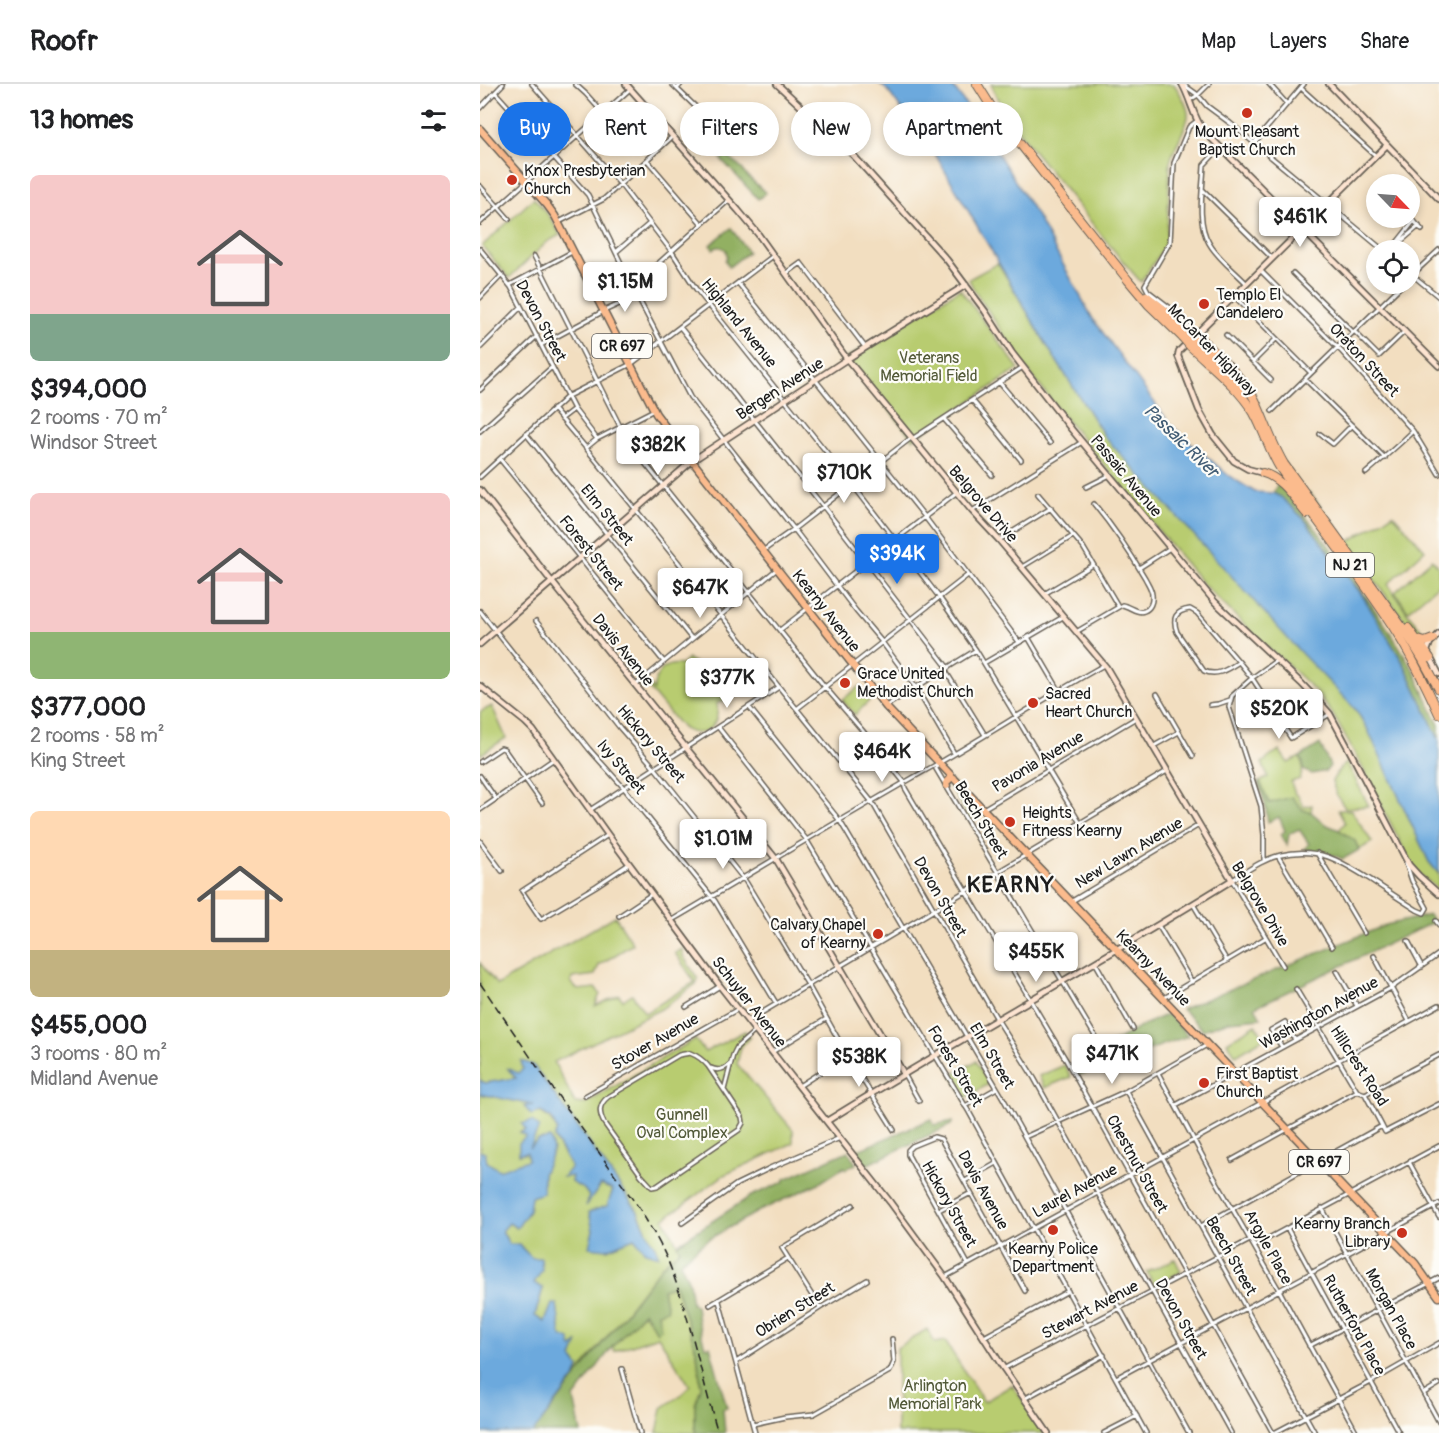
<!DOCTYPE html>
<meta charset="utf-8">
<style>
:root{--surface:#fff;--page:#f6f6f6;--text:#202124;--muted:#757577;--line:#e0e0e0;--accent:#1a73e8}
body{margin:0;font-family:Pangolin,sans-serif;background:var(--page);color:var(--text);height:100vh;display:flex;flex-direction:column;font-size:22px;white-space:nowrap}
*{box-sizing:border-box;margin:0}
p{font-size:20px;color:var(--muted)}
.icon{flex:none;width:33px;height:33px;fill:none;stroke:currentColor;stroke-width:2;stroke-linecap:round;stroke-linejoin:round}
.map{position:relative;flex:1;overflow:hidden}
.drawer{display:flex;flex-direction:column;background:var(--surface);width:480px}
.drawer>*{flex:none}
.banner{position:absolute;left:18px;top:18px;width:570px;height:54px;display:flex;gap:12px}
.needle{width:39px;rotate:115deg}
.fabs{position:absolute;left:886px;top:90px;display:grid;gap:12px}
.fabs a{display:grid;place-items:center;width:54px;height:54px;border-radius:50%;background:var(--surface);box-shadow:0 3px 9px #0003;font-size:30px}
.price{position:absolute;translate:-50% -51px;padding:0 14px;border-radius:6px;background:#fff;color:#222;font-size:20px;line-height:39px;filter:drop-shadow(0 2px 3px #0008)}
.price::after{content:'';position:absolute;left:50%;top:36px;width:18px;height:14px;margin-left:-9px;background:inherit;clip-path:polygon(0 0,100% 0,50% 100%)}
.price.current{background:var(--accent);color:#fff}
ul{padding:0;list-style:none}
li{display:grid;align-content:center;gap:12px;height:318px;padding:0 30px}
li span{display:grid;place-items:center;height:186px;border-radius:9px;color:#555}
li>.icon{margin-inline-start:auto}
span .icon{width:108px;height:108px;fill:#fffc;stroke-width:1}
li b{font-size:26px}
h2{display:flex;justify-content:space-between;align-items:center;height:72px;padding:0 30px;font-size:26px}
.pill{padding:0 21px;border-radius:27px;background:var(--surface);box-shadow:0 3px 9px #0003;font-size:21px;line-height:54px}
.pill.current{background:var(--accent);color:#fff}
header{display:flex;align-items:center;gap:36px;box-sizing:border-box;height:84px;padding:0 30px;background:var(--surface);border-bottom:2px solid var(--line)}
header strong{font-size:28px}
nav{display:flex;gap:33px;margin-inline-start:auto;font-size:21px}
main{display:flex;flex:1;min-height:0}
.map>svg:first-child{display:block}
.green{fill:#b8cc6f;stroke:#6a7446;stroke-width:1.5}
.forest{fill:#92b062;stroke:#57663f;stroke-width:1.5}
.water{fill:#6ca9dd;stroke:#44627c;stroke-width:1.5}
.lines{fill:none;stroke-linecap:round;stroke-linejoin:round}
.street-casing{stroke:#676055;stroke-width:6}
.secondary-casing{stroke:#676055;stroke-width:8}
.primary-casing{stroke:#676055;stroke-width:9}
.highway-casing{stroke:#676055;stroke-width:10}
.street{stroke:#fff;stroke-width:3}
.secondary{stroke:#fde4d1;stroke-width:4.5}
.primary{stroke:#fbbb8d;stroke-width:6}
.highway{stroke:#fbbb8d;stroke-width:8}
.rail{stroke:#1c1c1c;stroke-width:1.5;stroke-dasharray:9 4.5;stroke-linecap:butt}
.highway-bridge-casing{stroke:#676055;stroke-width:10;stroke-linecap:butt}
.highway-bridge{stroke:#fbbb8d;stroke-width:8}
.poi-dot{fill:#c8321e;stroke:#fdfcf7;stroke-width:2}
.labels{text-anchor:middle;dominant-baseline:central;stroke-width:4.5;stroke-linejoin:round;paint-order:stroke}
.shield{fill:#fdfcf7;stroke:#605f5e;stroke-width:1.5}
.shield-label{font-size:15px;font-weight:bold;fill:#1c1c1c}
.poi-label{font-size:16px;fill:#1c1c1c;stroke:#fdfcf7;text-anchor:start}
.street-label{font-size:16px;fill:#1c1c1c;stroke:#fdfcf7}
.park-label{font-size:16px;fill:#535a39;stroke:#fdfcf7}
.water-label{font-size:18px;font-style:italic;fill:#405b73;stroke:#fdfcf7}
.district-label{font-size:22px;font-weight:bold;letter-spacing:1.5px;fill:#1c1c1c;stroke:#fdfcf7}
</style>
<header>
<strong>Roofr</strong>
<nav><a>Map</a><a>Layers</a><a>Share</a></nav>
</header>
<main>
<section class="drawer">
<h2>13 homes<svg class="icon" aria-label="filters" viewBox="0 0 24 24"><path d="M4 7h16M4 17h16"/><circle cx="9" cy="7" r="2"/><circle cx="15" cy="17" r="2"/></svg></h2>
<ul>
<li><span style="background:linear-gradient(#f6c9c9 75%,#7fa58c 0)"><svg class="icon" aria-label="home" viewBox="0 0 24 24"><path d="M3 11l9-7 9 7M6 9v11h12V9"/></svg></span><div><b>$394,000</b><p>2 rooms · 70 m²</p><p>Windsor Street</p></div></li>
<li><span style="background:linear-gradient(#f6c9c9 75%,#8fb573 0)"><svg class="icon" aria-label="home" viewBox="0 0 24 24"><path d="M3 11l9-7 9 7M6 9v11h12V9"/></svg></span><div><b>$377,000</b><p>2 rooms · 58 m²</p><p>King Street</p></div></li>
<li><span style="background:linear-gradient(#ffd9b3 75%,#c2b280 0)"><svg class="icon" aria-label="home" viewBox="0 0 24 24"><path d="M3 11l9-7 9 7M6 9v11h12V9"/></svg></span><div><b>$455,000</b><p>3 rooms · 80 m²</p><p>Midland Avenue</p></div></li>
</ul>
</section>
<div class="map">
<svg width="959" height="1349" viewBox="0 0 959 1349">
<rect width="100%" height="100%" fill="#fdfcf7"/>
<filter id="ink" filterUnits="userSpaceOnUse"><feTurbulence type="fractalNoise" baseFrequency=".0167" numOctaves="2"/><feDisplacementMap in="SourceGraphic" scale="12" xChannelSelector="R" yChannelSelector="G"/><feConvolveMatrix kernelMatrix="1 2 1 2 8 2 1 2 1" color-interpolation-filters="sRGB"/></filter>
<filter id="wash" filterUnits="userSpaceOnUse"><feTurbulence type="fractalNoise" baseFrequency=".008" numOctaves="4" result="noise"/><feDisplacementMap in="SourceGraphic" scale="24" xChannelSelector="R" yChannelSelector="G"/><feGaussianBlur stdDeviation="1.35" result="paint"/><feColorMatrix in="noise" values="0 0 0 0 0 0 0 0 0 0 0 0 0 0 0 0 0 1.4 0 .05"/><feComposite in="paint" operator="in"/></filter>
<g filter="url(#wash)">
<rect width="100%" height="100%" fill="#f2dec0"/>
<path class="green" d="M511 0H694C699 8 709 22 708 32 708 42 693 64 690 78L687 154 681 168 661 198C632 166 606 131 579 98 554 67 527 37 511 0Z
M54 114 70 133 80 151 67 158 29 194 2 162Z
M518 179 569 265 625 353 876 626 887 644 949 778 959 790V806L935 787 881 681 852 629 834 606 806 579 791 567 723 500 581 329 546 284 493 204 489 195Z
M480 205 539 285 433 355 366 274Z
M830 409 868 458 913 430 945 466 908 500 929 531 949 554 946 556 936 551 829 410Z
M952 475 959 483V500L928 527 915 508Z
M208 575C221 581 238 604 245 617L237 619C241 642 223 657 202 644L165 600 167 599 174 606C174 589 185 578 202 581Z
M380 602 391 615 375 631 362 616Z
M12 622 26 654 0 671V628Z
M799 666 808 679 820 673C824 681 823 686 820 695L811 698 815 710 818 712 824 723 832 721 831 728 789 719 780 698 788 693 782 679Z
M867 679 889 722 865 724 856 710 852 697 860 684Z
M473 698 501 728 490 736 469 701Z
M858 726H871L892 758 879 766 875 757 859 746 865 739Z
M135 832 153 860 119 881 115 891 92 894 91 899 98 906 116 904 120 910 115 922 139 911 143 916 152 910 165 929 215 898 195 869 203 865V872L218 895 216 900 181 925 74 978 95 1019 105 1020 215 955 225 968 265 947 270 953 261 963 257 980 313 1046V1059L244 1091 184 1135 200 1165 182 1182 96 1292 99 1283 92 1274 97 1260 92 1264 81 1252 77 1221 72 1220 65 1238 55 1232 63 1205 54 1199 52 1174 39 1161 29 1160 22 1146 29 1139 36 1144 49 1127 51 1113 63 1109V1090L73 1066 70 1054 48 1065 59 1043 42 1040 47 1046 40 1048 47 1052 39 1070 47 1068 48 1076 19 1086 7 1078 5 1070 0 1067V1010L55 1021 44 1023C62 1028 68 1030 77 1046L74 1055 91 1083 84 1093 92 1092 91 1098 104 1105 109 1112 107 1120 121 1101 133 1106 128 1122 109 1128 113 1146 127 1165 154 1154 166 1168 175 1162 171 1156 157 1126 53 981 41 977 43 985 38 990 29 986 37 994 5 999 0 996V879L17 901Z
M776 940 784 954 756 971 747 958Z
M496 977 509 1000 485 1014 472 991Z
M585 981 591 993 564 1004 559 992Z
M695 1175 701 1188 674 1202 667 1188Z
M195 1200 217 1269 221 1304 215 1321V1343L216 1349H177L182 1324 201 1311 210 1302 178 1252 134 1267 132 1263 164 1228 167 1235 178 1228 187 1226 182 1205Z
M447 1245 455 1259 465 1257 504 1318 532 1301 565 1349H417V1264Z"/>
<path class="forest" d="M246 71 263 86 264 89 286 109 278 115 241 75Z
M251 144 268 168 249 183 245 177 247 172 246 166C241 162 238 162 233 165L230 161Z
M798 400 837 446 872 492 910 548 933 585 959 641V656L924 580 882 511 824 435 801 413 793 409Z
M840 660 850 682 846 687 832 690 823 686V679L820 673Z
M778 698H780L789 719 812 713 823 726 831 728 845 740 859 746 875 757 879 766 863 775C850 769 838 767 824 765L829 760 819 745 809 750 807 761 801 750 805 747 799 733 788 738 785 720Z
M949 831 954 838 775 923 781 934 749 937 723 946 702 925 906 841Z
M688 930 708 952 599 991 593 979 672 937Z
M451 1035 454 1041 473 1037 471 1041 386 1081 376 1067Z
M368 1067 376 1080 366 1085 364 1083 341 1098 277 1128 227 1156 200 1178 209 1198 212 1220 216 1222 218 1238 225 1263 230 1262 247 1324 243 1325 245 1349H216L215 1343V1321L221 1304 217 1269 195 1201 183 1205 187 1226 178 1229 181 1245 177 1248 164 1228 132 1263 94 1314 101 1349H53L182 1182 200 1165 197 1160 271 1112 304 1098 305 1095Z"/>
<path class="water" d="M400 0H471L498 37 555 129 613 235 691 341 749 392 775 408 793 409 801 413 824 435 882 511 924 580 959 656V790L949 778 887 644 876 626 822 570 625 353 569 265 458 75 439 45 425 26 421 25 408 7Z
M41 977 53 981 157 1126 171 1156 175 1162 179 1172 166 1168 154 1154 127 1165 109 1163 113 1146 109 1128 127 1122 133 1106 121 1101 106 1122 109 1112 104 1105 91 1098 92 1092 83 1093 91 1083 74 1054 77 1046 71 1034 61 1028 51 1031 44 1022 53 1021 0 1010V996L5 999 36 994 27 984 38 989 43 985Z
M52 1037 59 1043 50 1064 58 1056 70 1054 73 1066 63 1090V1109L51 1113 49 1127 37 1144 29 1139 22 1147 29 1160 39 1161 52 1174H61L62 1186 54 1199 63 1204 55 1232 65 1238 72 1220H77L81 1252 90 1256 92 1264 98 1258 92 1274 99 1283 96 1292 53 1349H0V1067L5 1069 7 1078 19 1086 48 1076 47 1068 39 1070V1059L46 1052 40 1049 46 1046 42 1040Z"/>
</g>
<g filter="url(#ink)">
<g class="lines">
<g class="street-casing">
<path id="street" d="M52 0 140 100 192 168 216 205 372 400 459 513 496 566 600 739
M95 0 106 10 123 29
M192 0 222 29
M789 0 807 20
M704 1 718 11 727 22 750 39 903 166
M821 4 896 72
M197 5 201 0
M15 8 108 111 157 212 210 313 314 445 376 527 402 558 436 604 474 669
M710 16 718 11 729 0
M0 24 23 0
M774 59 824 0
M740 64 724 81C723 106 716 137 729 159 738 175 755 187 767 200
M167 76 222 140
M0 102 29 135
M723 106 792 174
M79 138 124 115 192 53
M0 139 149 6
M919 159 939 142
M0 165 31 203 94 325 117 355
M911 166 934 137 942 146
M136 168 169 140
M54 172 148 358 345 603 382 646 424 698 425 704 586 976 793 1349
M781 187 862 268 933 347 959 390
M307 189 321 179 385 263
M813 189 873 248
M930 189 959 213
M930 193 959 166
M258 199 445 433 539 558
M30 201 92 168
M153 202 249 116
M754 212 831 289
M0 214 22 191
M200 243 343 422 468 584
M874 247 899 272 925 247
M716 250 698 230 668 207 665 201 690 158 694 79 709 43 717 37
M746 251 791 296
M61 261 124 227 157 212
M0 264 41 223
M773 278 796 255
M825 295 905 374
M519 298 570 359
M0 306 57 252
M492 316 541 376
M73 325 106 364 392 718 517 935 554 994 751 1349
M792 327 923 200
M81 335 94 325
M464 335 512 391
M0 347 72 283
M46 350 212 555
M840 350 853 360 872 341
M432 355 543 283
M106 364 117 355 174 326
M20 375 184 578
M886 389C902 375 918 362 933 347
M0 393 88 312 151 280 293 172
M606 403 630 391
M558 410 603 463 638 522
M492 427 602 358
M519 456 571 424
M284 466 314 445 431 354
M542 483 593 452
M659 484 690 464
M564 510 613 481
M710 525 717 529 759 578C748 585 737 593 724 587L697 548C692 534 695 527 710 525Z
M0 527 109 665 144 704 235 817 296 919
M56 537 140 644 175 684 266 798 328 901 367 971 414 1046
M300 546 477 408
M596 548 642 521C649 522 657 530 664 527 670 525 673 518 672 511 672 505 668 500 665 494 650 468 633 443 614 420
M548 553 579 606
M759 578 772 594 811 654 850 630
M504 579 583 533
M465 586 505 651
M156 601 297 485
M677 610 713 672
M730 621 738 620 750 616
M406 622 496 566
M269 623 360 737 523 1014 709 1349
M318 624 488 491
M238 643 326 755 489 1028 666 1349
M672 663 699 648
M0 678 21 664 24 665 62 719
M457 679 456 685 621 962
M0 692 16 715
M503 725 656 634
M0 726 74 675
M110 726 299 603
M128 751 42 807 61 835 116 802 149 780
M0 757 22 787
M837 769 884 849
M798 772 852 863
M784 777V751L781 722 749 623 752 612 772 594 797 576
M592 817 719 741
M713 820 747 877
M139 832 172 810
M192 836C281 784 369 729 459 679 514 647 568 612 624 581
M956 837 959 841
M678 841 712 898
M928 857 942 883
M894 872 929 937
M615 878 653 945
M803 882 752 796C767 787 783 775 801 771 838 762 861 777 891 796 906 806 921 816 937 826L944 829 947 824 932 797 926 779
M857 887 877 922
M816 905 877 1007 885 1010 902 1042
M684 914 785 854
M206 923 240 902
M268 937 687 687
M802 963 791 946 805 938 815 956
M292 968 346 935
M210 969C218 972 223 976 228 982L262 1033 263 1039 259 1046 177 1102 172 1103 161 1091 124 1039C119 1029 118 1021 128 1013L199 971Z
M231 984C239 988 245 985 251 979
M678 989 730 1086 799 1206 877 1349
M424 990 439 1017
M319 1002 367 971
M244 1006 253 971 257 963 275 947
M646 1007 835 1349
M885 1010 959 971
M105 1012 258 925
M696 1021 911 904 959 870
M485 1022 517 1004
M545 1053 646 1007 727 961
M752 1076 877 1007
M929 1078 959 1133
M485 1097 517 1079
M842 1124 959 1338
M459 1126 491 1109
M202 1139 257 1100 290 1084 360 1054
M721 1142 902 1042 905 1048 959 1020
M807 1144 919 1349
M774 1162 959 1062
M488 1180 428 1071V1066L432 1062 454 1053 461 1055 545 1207
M465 1193 959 921
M239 1217 275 1349
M230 1221 308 1174
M340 1224 302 1164 373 1121
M504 1253 588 1207
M829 1262 959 1194
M256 1278 340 1224 387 1196
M525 1284 770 1156
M142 1285 160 1349
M636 1294 959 1120
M944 1309 959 1300
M544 1315 624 1271
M273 1340 305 1333 334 1330 410 1287 414 1278 412 1255
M624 1349 657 1332
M794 1349 891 1298 959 1259"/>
</g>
<g class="secondary-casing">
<path id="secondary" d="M146 0 258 126 278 150 367 275 492 427 519 456 626 583 752 796C619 879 480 954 347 1037
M297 0 373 71 467 176 505 227 532 269 592 346 735 518 821 599 843 622 850 630 873 673 929 781 939 792 959 810
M702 0C711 15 713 34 724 47L959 282
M849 0 959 115
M715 251 907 61
M707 259 699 267 698 272 719 326 733 351 754 377 768 385 783 389
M0 406 72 498 296 775 424 990
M959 550 950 559 947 567 959 590
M0 560 212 377 367 275 486 201
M0 602 45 638 53 646 128 751 240 902 410 1118 465 1193 524 1285 568 1349"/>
</g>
<g class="primary-casing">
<path id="primary" d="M0 45 67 121 75 132 176 330 191 350 406 623 935 1179 959 1213
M467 702 466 699 471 694H474"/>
</g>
<g class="highway-casing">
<path id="highway" d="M497 0 514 27 648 196 669 221 703 254
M666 212 685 227 708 249
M716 250C734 268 764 294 775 316 785 337 792 360 804 380L925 547 943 576 959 605
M715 257 763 306
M710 262C732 283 758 303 774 329 784 347 789 366 800 384 836 437 877 487 912 541 930 569 945 599 959 630
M783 389C802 394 814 415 827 430
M928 544 950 574
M938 556 945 558 953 555"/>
</g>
<use href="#street" class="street"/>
<use href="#secondary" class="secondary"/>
<use href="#primary" class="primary"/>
<use href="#highway" class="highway"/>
<path class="rail" d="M0 899 58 984 159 1124C169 1141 180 1158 188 1177 210 1232 221 1292 238 1349"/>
<g class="highway-bridge-casing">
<path id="highway-bridge" d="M708 249 715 257
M703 254 710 262"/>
</g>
<use href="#highway-bridge" class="highway-bridge"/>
</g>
</g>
<g class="poi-dot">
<circle cx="767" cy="29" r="6"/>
<circle cx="32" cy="96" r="6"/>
<circle cx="724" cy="220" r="6"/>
<circle cx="365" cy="599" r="6"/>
<circle cx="553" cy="619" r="6"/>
<circle cx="530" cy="738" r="6"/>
<circle cx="398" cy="850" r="6"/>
<circle cx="724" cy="999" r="6"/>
<circle cx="573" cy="1146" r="6"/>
<circle cx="922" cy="1149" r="6"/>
</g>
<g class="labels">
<g class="shield">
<rect x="112" y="250" width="60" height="24" rx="4.5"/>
<rect x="846" y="469" width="48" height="24" rx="4.5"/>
<rect x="809" y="1066" width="60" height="24" rx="4.5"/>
</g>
<g class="shield-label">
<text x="142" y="262">CR 697</text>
<text x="870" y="481">NJ 21</text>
<text x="839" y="1078">CR 697</text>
</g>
<g class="poi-label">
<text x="767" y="48" text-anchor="middle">Mount Pleasant<tspan x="767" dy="18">Baptist Church</tspan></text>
<text x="44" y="87">Knox Presbyterian<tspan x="44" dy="18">Church</tspan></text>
<text x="736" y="211">Templo El<tspan x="736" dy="18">Candelero</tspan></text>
<text x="377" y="590">Grace United<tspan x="377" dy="18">Methodist Church</tspan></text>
<text x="565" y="610">Sacred<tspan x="565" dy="18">Heart Church</tspan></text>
<text x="542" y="729">Heights<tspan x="542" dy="18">Fitness Kearny</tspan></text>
<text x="386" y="841" text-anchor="end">Calvary Chapel<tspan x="386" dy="18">of Kearny</tspan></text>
<text x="736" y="990">First Baptist<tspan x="736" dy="18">Church</tspan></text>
<text x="910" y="1140" text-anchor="end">Kearny Branch<tspan x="910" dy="18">Library</tspan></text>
<text x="573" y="1165" text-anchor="middle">Kearny Police<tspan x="573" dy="18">Department</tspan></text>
</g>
<g class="street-label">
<text transform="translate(61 237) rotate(62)">Devon Street</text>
<text transform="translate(259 239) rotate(51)">Highland Avenue</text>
<text transform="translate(732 266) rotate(46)">McCarter Highway</text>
<text transform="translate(884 276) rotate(47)">Oraton Street</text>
<text transform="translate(300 305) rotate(-33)">Bergen Avenue</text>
<text transform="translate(646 392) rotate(50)">Passaic Avenue</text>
<text transform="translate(503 420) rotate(49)">Belgrove Drive</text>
<text transform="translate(127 431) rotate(51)">Elm Street</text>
<text transform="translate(111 469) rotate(51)">Forest Street</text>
<text transform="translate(346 527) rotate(52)">Kearny Avenue</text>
<text transform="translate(143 566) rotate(51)">Davis Avenue</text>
<text transform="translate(171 660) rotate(50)">Hickory Street</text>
<text transform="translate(558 678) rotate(-31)">Pavonia Avenue</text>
<text transform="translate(141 683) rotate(50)">Ivy Street</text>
<text transform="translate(501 736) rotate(59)">Beech Street</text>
<text transform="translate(649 769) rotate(-31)">New Lawn Avenue</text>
<text transform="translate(460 813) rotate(60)">Devon Street</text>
<text transform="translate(780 820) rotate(59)">Belgrove Drive</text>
<text transform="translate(673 884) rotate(46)">Kearny Avenue</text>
<text transform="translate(269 918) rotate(52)">Schuyler Avenue</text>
<text transform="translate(839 929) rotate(-29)">Washington Avenue</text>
<text transform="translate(175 958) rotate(-30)">Stover Avenue</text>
<text transform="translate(512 972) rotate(60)">Elm Street</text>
<text transform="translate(475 982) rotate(59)">Forest Street</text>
<text transform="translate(879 982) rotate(57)">Hillcrest Road</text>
<text transform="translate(657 1080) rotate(61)">Chestnut Street</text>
<text transform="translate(503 1106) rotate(61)">Davis Avenue</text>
<text transform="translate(595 1107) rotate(-29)">Laurel Avenue</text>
<text transform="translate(469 1120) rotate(61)">Hickory Street</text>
<text transform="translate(788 1163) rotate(61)">Argyle Place</text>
<text transform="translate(751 1172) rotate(61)">Beech Street</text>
<text transform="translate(911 1225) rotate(61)">Morgan Place</text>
<text transform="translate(315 1226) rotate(-32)">Obrien Street</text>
<text transform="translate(610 1226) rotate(-28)">Stewart Avenue</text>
<text transform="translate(701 1235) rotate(61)">Devon Street</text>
<text transform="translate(874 1241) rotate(61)">Rutherford Place</text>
</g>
<g class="park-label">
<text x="449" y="274">Veterans<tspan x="449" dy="18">Memorial Field</tspan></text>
<text x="202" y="1031">Gunnell<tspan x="202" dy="18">Oval Complex</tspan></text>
<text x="455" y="1302">Arlington<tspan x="455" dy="18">Memorial Park</tspan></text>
</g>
<g class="water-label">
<text transform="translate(701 357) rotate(44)">Passaic River</text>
</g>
<g class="district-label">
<text x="531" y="801">KEARNY</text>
</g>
</g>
</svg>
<div class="fabs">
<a><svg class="needle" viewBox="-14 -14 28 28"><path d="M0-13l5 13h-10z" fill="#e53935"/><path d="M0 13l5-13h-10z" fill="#757577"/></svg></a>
<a><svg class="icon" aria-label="locate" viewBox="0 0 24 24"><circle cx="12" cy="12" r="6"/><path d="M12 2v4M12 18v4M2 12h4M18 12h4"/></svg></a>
</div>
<b class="price" style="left:820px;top:164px">$461K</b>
<b class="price" style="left:145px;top:229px">$1.15M</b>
<b class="price" style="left:178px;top:392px">$382K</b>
<b class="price" style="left:364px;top:420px">$710K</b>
<b class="price current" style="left:417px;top:501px">$394K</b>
<b class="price" style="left:220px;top:535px">$647K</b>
<b class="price" style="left:247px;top:625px">$377K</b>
<b class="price" style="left:799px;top:656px">$520K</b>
<b class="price" style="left:402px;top:699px">$464K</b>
<b class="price" style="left:243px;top:786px">$1.01M</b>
<b class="price" style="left:556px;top:899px">$455K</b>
<b class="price" style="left:632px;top:1001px">$471K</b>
<b class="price" style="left:379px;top:1004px">$538K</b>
<div class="banner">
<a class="pill current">Buy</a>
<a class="pill">Rent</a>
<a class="pill">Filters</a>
<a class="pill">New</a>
<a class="pill">Apartment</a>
</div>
</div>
</main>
